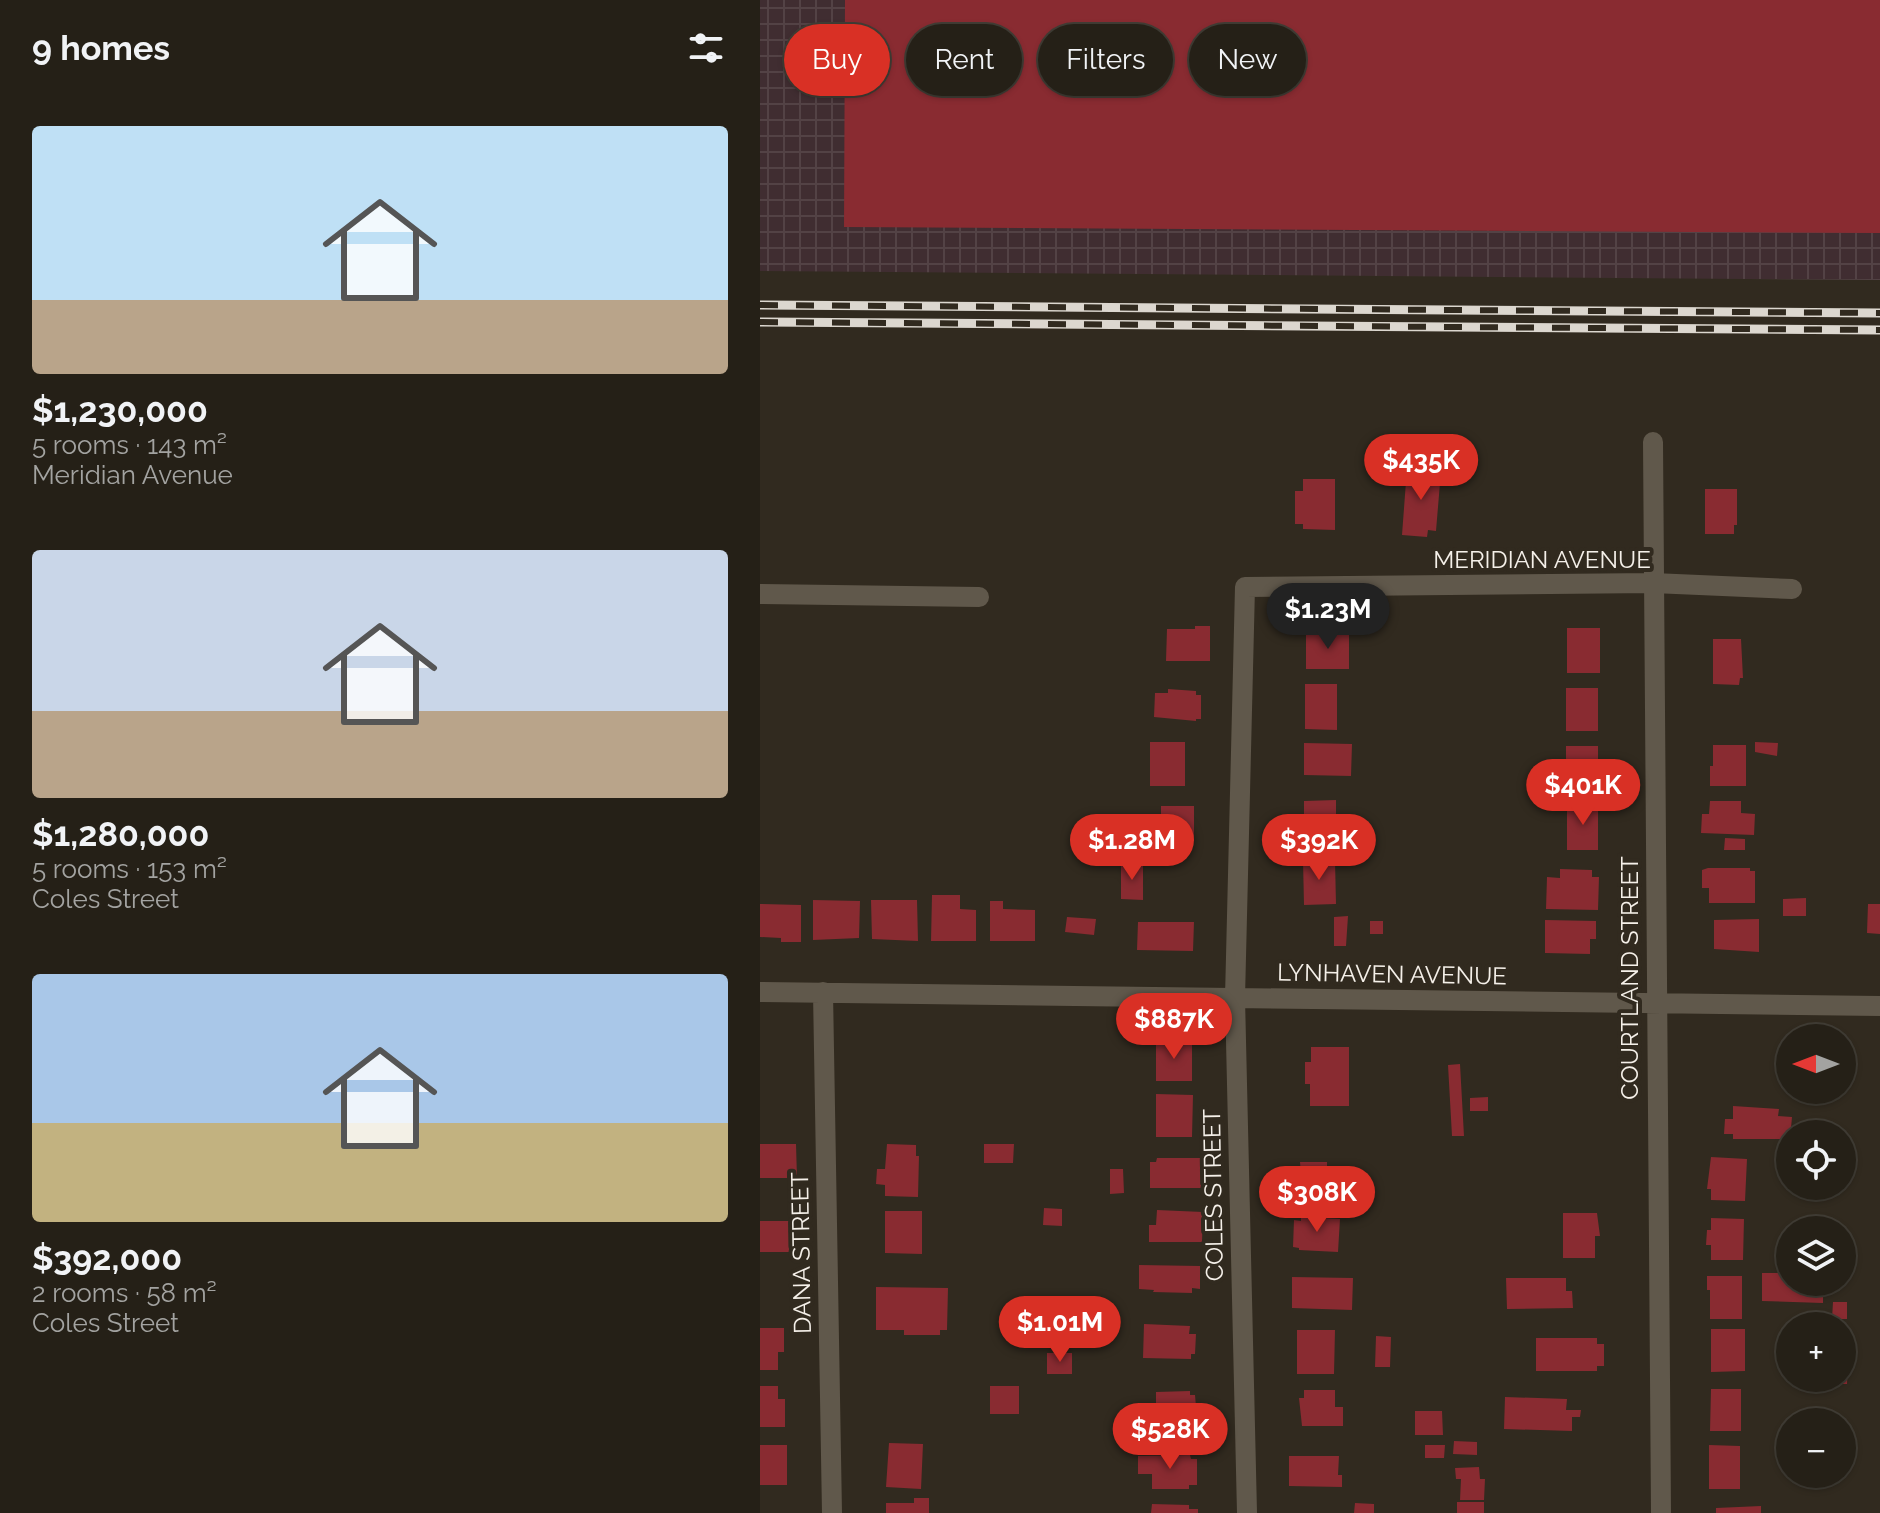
<!DOCTYPE html>
<meta charset="utf-8">
<style>
:root{--surface:#252017;--page:#312d24;--text:#f1f3f6;--muted:#a3a3a1;--line:#423e36;--accent:#d93025}
body{margin:0;font-family:Raleway,sans-serif;background:var(--page);color:var(--text);height:100vh;display:flex;flex-direction:column;font-size:30px;white-space:nowrap}
*{box-sizing:border-box;margin:0}
p{font-size:26px;color:var(--muted)}
.icon{flex:none;width:44px;height:44px;fill:none;stroke:currentColor;stroke-width:2;stroke-linecap:round;stroke-linejoin:round}
.map{position:relative;flex:1;overflow:hidden}
.side{display:flex;flex-direction:column;background:var(--surface);width:760px}
.side>*{flex:none}
.guide{position:absolute;left:24px;top:24px;width:760px;height:72px;display:flex;gap:16px}
.needle{width:52px;rotate:270deg}
.tools{position:absolute;left:1016px;top:1024px;display:grid;gap:16px}
.tools a{display:grid;place-items:center;width:80px;height:80px;border-radius:50%;background:var(--surface);box-shadow:0 2px 6px #0004,0 0 0 2px var(--line);font-size:40px}
.price{position:absolute;translate:-50% -68px;padding:0 18px;border-radius:28px;background:var(--accent);color:#fff;font-size:26px;line-height:52px;filter:drop-shadow(0 2px 4px #0008)}
.price::after{content:'';position:absolute;left:50%;top:48px;width:24px;height:18px;margin-left:-12px;background:inherit;clip-path:polygon(0 0,100% 0,50% 100%)}
.price.on{background:#222;color:#fff}
ul{padding:0;list-style:none}
li{display:grid;align-content:center;gap:16px;height:424px;padding:0 32px}
li span{display:grid;place-items:center;height:248px;border-radius:8px;color:#555}
li>.icon{margin-inline-start:auto}
span .icon{width:144px;height:144px;fill:#fffc;stroke-width:1}
li b{font-size:34px}
h2{display:flex;justify-content:space-between;align-items:center;height:96px;padding:0 32px;font-size:34px}
.tag{padding:0 28px;border-radius:36px;background:var(--surface);box-shadow:0 2px 6px #0004,0 0 0 2px var(--line);font-size:28px;line-height:72px}
.tag.on{background:var(--accent);color:#fff}
main{display:flex;flex:1;min-height:0}
.map>svg:first-child{display:block}
.industrial{fill:url(#industrial-grid)}
.building{fill:#892b31}
.lines{fill:none;stroke-linecap:round;stroke-linejoin:round}
.street{stroke:#60584b;stroke-width:20}
.rail-casing{stroke:#dcd7cf;stroke-width:9}
.rail{stroke:#312a1f;stroke-width:6;stroke-dasharray:18;stroke-linecap:butt}
.labels{text-anchor:middle;dominant-baseline:central;stroke-width:8;stroke-linejoin:round;paint-order:stroke}
.street-label{font-size:24px;fill:#f5f0e9;stroke:#312a1f}
</style>
<main>
<section class="side">
<h2>9 homes<svg class="icon" aria-label="filters" viewBox="0 0 24 24"><path d="M4 7h16M4 17h16"/><circle cx="9" cy="7" r="2"/><circle cx="15" cy="17" r="2"/></svg></h2>
<ul>
<li><span style="background:linear-gradient(#bfe0f5 70%,#b9a48a 0)"><svg class="icon" aria-label="home" viewBox="0 0 24 24"><path d="M3 11l9-7 9 7M6 9v11h12V9"/></svg></span><div><b>$1,230,000</b><p>5 rooms · 143 m²</p><p>Meridian Avenue</p></div></li>
<li><span style="background:linear-gradient(#c9d6e8 65%,#b9a48a 0)"><svg class="icon" aria-label="home" viewBox="0 0 24 24"><path d="M3 11l9-7 9 7M6 9v11h12V9"/></svg></span><div><b>$1,280,000</b><p>5 rooms · 153 m²</p><p>Coles Street</p></div></li>
<li><span style="background:linear-gradient(#a9c7e8 60%,#c2b280 0)"><svg class="icon" aria-label="home" viewBox="0 0 24 24"><path d="M3 11l9-7 9 7M6 9v11h12V9"/></svg></span><div><b>$392,000</b><p>2 rooms · 58 m²</p><p>Coles Street</p></div></li>
</ul>
</section>
<div class="map">
<svg width="1120" height="1513" viewBox="0 0 1120 1513">
<defs>
<pattern id="industrial-grid" width="8" height="8" patternUnits="userSpaceOnUse" patternTransform="scale(2)"><rect width="8" height="8" fill="#402d31"/><path d="M0 4h8M4 0v8" fill="none" stroke="#534245"/></pattern>
</defs>
<rect width="100%" height="100%" fill="#312a1f"/>
<path class="industrial" d="M0 0H1120V280L0 271Z"/>
<path class="building" d="M85 0H1120V233L84 227Z
M647 468 681 471 676 531 668 530 667 537 642 535Z
M543 479H575V530L543 529V524H535V491H543Z
M945 489H977V525H974V534H945Z
M435 626H450V661H406L407 629H435Z
M807 628H840V673H807Z
M546 633H589V669H546Z
M953 639H981L983 678H980L979 685 953 684Z
M545 684H577V730L545 729Z
M806 688H838V731H806Z
M408 689 436 691V695H441V719H436V721L394 717 395 693H408Z
M390 742H425V786H390Z
M995 742 1018 743 1017 756 995 752Z
M544 743 592 744 591 776 544 775Z
M953 745H986V786H950V766H953Z
M806 746H838V791H806Z
M576 800V845H544V801Z
M950 801H981V813L995 814 994 835 941 833 942 814H949Z
M838 804V850H807V805Z
M401 806H434V841H390V815L401 816Z
M965 838 985 839V850H964Z
M543 860H575L576 904 544 905Z
M361 865 383 866V900L361 899Z
M948 868H990V871H995V903H949V888H942V870Z
M800 869 832 870V877H839L838 910 786 909 787 877 800 878Z
M172 895H200V909L216 910V941H171Z
M1046 898V916H1023V899Z
M53 900 100 901 99 938 53 940Z
M111 900H157L158 941 112 939Z
M230 901H243V909L275 910V941H230Z
M0 904 41 905V942H21V938L0 937Z
M1108 904H1120V934L1107 933Z
M588 916 586 946H574V917Z
M307 917 336 919 334 935 305 932Z
M999 919V952L954 949V920Z
M785 920 836 921V939H830V954L785 953Z
M610 921H623V934H610Z
M378 922H434L433 951 377 950Z
M432 1040V1081H396V1041Z
M551 1047H589V1106H550V1084H545V1062H551Z
M700 1064 704 1136H692L688 1065Z
M396 1094 433 1095 432 1137H396Z
M728 1097V1111H710V1098Z
M973 1106 1019 1109 1018 1116 1032 1117 1030 1139H973V1134H964L965 1119H973Z
M0 1144H36L37 1178H0Z
M127 1144 156 1145V1156H159L158 1197 125 1196V1185L116 1184 117 1169H125Z
M224 1144H254L253 1163H224Z
M951 1157 987 1159 985 1201 951 1200V1189H947Z
M397 1158H441V1188H390V1162H396Z
M540 1162H567V1172H572L573 1195 541 1196V1181H536V1175H541Z
M350 1169H363L364 1193 350 1194Z
M284 1208 302 1209V1226L283 1225Z
M397 1210 443 1212 442 1242H389V1225H396Z
M125 1211H162V1254L125 1253Z
M803 1213H837L840 1236H835V1258H803Z
M541 1217 580 1219 578 1252 539 1250V1248L533 1247 534 1220 541 1221Z
M951 1218 984 1219 983 1260H951V1245H946L947 1230H951Z
M0 1221H35V1252H0Z
M379 1265 440 1266V1289L432 1288V1293L393 1292 394 1290 379 1289Z
M1027 1271H1030V1282H1063V1303L1002 1301V1273H1027Z
M947 1276H982V1319H950V1290H947Z
M532 1277 593 1278 592 1310 532 1308Z
M746 1278H806V1291H812L813 1308 747 1309Z
M116 1287 188 1288 187 1330H180V1335H144V1330H116Z
M1073 1302H1087V1319H1072Z
M384 1324 430 1326 429 1334H436L435 1354H431V1359L383 1358Z
M0 1328H24V1352H18V1370H0Z
M951 1329H985V1371L951 1372Z
M537 1330H575L574 1374H537Z
M1082 1333H1089L1087 1384H1055V1378H1082Z
M616 1336 631 1337 630 1367H615Z
M776 1338H837V1344H844V1366H837V1371H776Z
M287 1353H312V1374H287Z
M0 1386H18V1399H25V1427H0Z
M230 1386H259V1414H230Z
M951 1389H981V1431H950Z
M544 1390H575V1407H583V1426H542L539 1398H544Z
M430 1391V1395H435L438 1429H429V1432H395V1428H390V1412H396V1392Z
M745 1397 807 1399 806 1410H821L820 1417H812V1431L744 1429Z
M655 1411H682L683 1435H655Z
M694 1441 717 1442V1455L693 1454Z
M129 1443 163 1444 161 1489 126 1487Z
M0 1445H27V1485H0Z
M665 1445H685L684 1458H665Z
M949 1445 980 1446V1489H949Z
M430 1455 431 1459H437V1485H429V1489H392V1474H378V1456Z
M529 1456H579L578 1475H582V1487L529 1486Z
M719 1467 720 1479H725L724 1500H700L701 1479H696L695 1468Z
M154 1498H169V1513H126V1503H154Z
M697 1502H724V1513H697Z
M595 1503 614 1504V1513H594Z
M392 1504 429 1505V1509H438V1513H391Z
M1001 1506V1513H956V1508Z"/>
<g class="lines">
<path class="street" d="M893 442 901 1513
M0 594 219 597
M0 992 1120 1006
M63 992 72 1513
M487 1513 475 998 485 587 893 583 1032 589"/>
<g class="rail-casing">
<path id="rail" d="M0 305 1120 313
M0 322 1120 330"/>
</g>
<use href="#rail" class="rail"/>
</g>
<g class="labels">
<g class="street-label">
<text x="782" y="559">MERIDIAN AVENUE</text>
<text transform="translate(632 974) rotate(1)">LYNHAVEN AVENUE</text>
<text transform="translate(869 978) rotate(-90)">COURTLAND STREET</text>
<text transform="translate(453 1195) rotate(-91)">COLES STREET</text>
<text transform="translate(41 1253) rotate(-91)">DANA STREET</text>
</g>
</g>
</svg>
<div class="tools">
<a><svg class="needle" viewBox="-14 -14 28 28"><path d="M0-13l5 13h-10z" fill="#e53935"/><path d="M0 13l5-13h-10z" fill="#a3a3a1"/></svg></a>
<a><svg class="icon" aria-label="locate" viewBox="0 0 24 24"><circle cx="12" cy="12" r="6"/><path d="M12 2v4M12 18v4M2 12h4M18 12h4"/></svg></a>
<a><svg class="icon" aria-label="layers" viewBox="0 0 24 24"><path d="M12 4l9 5-9 5-9-5zM3 14l9 5 9-5"/></svg></a>
<a>+</a>
<a>−</a>
</div>
<b class="price" style="left:661px;top:502px">$435K</b>
<b class="price on" style="left:568px;top:651px">$1.23M</b>
<b class="price" style="left:823px;top:827px">$401K</b>
<b class="price" style="left:372px;top:882px">$1.28M</b>
<b class="price" style="left:559px;top:882px">$392K</b>
<b class="price" style="left:414px;top:1061px">$887K</b>
<b class="price" style="left:557px;top:1234px">$308K</b>
<b class="price" style="left:300px;top:1364px">$1.01M</b>
<b class="price" style="left:410px;top:1471px">$528K</b>
<div class="guide">
<a class="tag on">Buy</a>
<a class="tag">Rent</a>
<a class="tag">Filters</a>
<a class="tag">New</a>
</div>
</div>
</main>
